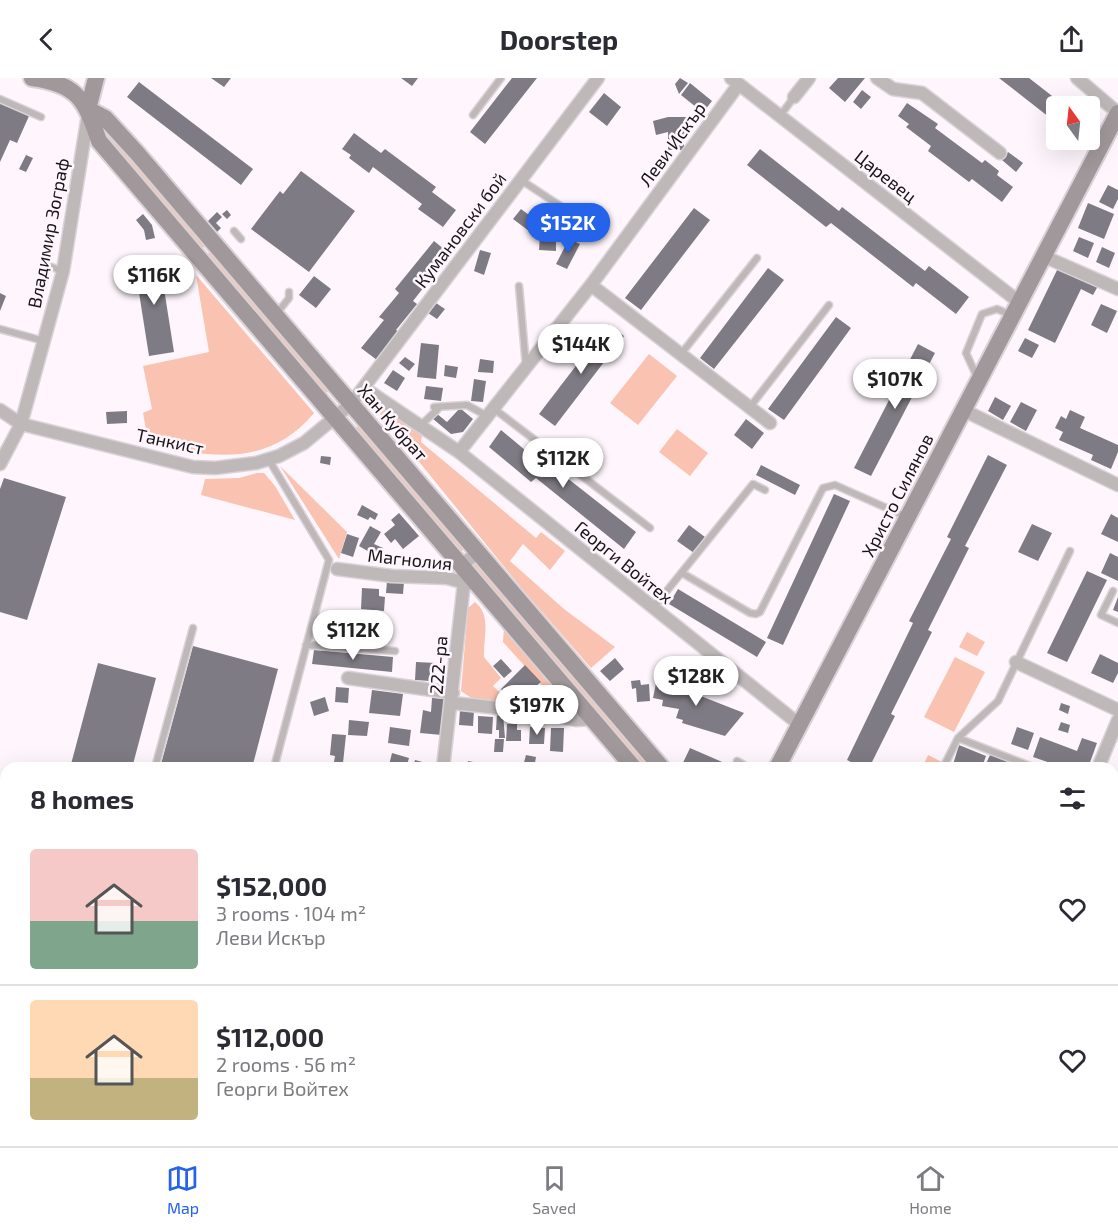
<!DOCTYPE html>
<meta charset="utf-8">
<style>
:root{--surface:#fff;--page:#f7f7f7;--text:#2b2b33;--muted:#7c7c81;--line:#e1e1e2;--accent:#2563eb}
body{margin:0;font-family:"Exo 2",sans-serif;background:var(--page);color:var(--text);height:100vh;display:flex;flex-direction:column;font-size:22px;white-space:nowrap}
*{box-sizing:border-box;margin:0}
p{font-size:20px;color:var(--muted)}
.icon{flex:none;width:33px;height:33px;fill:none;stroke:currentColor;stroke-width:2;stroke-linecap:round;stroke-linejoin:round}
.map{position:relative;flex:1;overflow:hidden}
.details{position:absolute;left:0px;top:684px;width:1119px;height:384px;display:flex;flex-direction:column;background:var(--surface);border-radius:18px 18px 0 0;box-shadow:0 6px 24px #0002}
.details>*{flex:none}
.needle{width:39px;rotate:345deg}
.fabs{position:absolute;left:1046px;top:18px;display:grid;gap:12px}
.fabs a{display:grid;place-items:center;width:54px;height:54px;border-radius:6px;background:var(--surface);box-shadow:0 6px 24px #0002;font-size:30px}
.price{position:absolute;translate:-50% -51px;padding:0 14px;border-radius:21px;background:#fff;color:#222;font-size:20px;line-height:39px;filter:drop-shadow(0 2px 3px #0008)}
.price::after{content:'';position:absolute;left:50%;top:36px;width:18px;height:14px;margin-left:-9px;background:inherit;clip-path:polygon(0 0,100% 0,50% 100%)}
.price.current{background:var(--accent);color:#fff}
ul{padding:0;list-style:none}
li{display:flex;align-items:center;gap:18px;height:150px;padding:0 30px}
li+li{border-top:2px solid var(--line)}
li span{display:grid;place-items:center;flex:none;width:168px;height:120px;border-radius:6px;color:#555}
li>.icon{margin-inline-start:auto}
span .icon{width:72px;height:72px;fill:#fffc;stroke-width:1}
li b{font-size:26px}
h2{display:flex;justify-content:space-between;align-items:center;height:72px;padding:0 30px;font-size:26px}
header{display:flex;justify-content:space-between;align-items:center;height:78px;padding:0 30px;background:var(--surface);font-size:27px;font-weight:700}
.tabs{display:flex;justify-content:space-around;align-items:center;height:84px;border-top:2px solid var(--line);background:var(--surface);font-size:16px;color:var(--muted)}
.tabs a{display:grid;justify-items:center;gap:3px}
.tabs .current{color:var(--accent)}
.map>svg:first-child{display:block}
.green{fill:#fac2b0}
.building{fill:#7f7b84}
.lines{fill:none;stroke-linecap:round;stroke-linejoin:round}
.lane-casing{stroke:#d9d2d7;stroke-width:9}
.street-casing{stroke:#d9d2d7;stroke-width:15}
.secondary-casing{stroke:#d9d2d7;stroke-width:20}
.lane{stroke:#beb8b9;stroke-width:6}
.street{stroke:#beb8b9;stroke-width:12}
.secondary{stroke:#a0989a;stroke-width:16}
.rail-casing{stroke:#847f83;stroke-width:5}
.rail{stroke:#fef6fc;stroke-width:3;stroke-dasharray:9;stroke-linecap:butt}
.labels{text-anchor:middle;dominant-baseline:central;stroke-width:5;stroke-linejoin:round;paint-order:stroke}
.street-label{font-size:18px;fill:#171416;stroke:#fef6fc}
</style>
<header><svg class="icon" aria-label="back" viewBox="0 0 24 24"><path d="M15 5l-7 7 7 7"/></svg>Doorstep<svg class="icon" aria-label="share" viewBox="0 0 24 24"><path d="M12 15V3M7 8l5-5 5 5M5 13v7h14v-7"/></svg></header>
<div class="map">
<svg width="1118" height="1068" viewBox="0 0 1118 1068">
<rect width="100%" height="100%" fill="#fef6fc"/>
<path class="green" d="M108 51 206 167 199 173 102 59Z
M210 174 329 313 323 317 205 178Z
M196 197 314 335C270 388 213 381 152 366L147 357 143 335 152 331 143 288 209 274Z
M649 276 677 298 638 347 610 325Z
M369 322 387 328 422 358 421 364 536 460 541 454 565 473 550 492 523 466 510 483 564 531 615 569 591 590 523 512Z
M359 347 463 469 462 473 459 475 353 352Z
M677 351 708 375 690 398 659 374Z
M280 388 347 454 339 481Z
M257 395H264L275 408 295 442 201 417 205 401 239 400Z
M473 482 650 690H640L468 487Z
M475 524C492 538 483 559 484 579L501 600 493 608 513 627 525 617 532 625 569 634 572 640 479 625 461 613 468 530Z
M504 550 562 618 549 615 503 564Z
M967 554 985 564 977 578 959 569Z
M955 579 985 594 954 654 924 639Z
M928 677 942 684 939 690H922Z"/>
<path class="building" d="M211 0H231L224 9Z
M401 0H418L412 8Z
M512 0H537L485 66 470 54Z
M680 0 688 5 679 16 675 6Z
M838 0H865L845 24 829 10Z
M999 0H1029L1065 28H1056L1054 43Z
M139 4 253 91 241 107 127 19Z
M690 5 712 23 701 37 693 32 696 29 681 17Z
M862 12 871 19 861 31 853 24Z
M604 15 621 29 607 48 589 34Z
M0 25 29 38 17 65 10 62 0 84Z
M907 25 938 46 935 50 982 85 985 82 999 93 997 97 1013 109 1002 124 972 101 969 104 928 73 931 68 906 49 909 46 898 38Z
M668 39H690V57H684V72H668V54L656 57 653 43Z
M354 55 381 75 385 71 436 109 432 114 456 132 443 149 418 131 422 126 373 89 369 95 349 80 351 77 342 71Z
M760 71 839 133 842 129 925 193 929 188 969 219 956 236 916 205 913 209 831 145 826 149 747 87Z
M1008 74 1023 85 1016 94 1002 82Z
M26 77 33 80 26 94 19 91Z
M301 93 355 133 309 194 251 151 280 113 283 116Z
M1108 107 1118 112V121L1113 131 1099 124Z
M1088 125 1114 136 1104 161 1078 150Z
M694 130 710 142 641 232 625 220Z
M521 131 537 143 529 153 513 141Z
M227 132 231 137 227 141 222 136Z
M217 134 222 139 216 145 221 150 217 154 207 144Z
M143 136 152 147 155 160 146 162 144 152 136 142Z
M540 157 556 158V173L539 172Z
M1079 159 1094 165 1088 180 1073 173Z
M569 161 580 166 567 191 556 186Z
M434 163 450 176 413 223 417 226 396 252 399 254 377 282 361 270 384 242 379 239 399 215 395 211Z
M1102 169 1115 175 1109 190 1096 184Z
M480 172 491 175 484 197 474 193Z
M159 179 174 274 149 278 134 183Z
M1059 188 1098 208 1093 217 1081 211 1055 265 1028 252Z
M768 190 784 202 714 291 700 280Z
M314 198 331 211 316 230 299 217Z
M0 215 6 218 0 233Z
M436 225 445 231 437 241 428 235Z
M1101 226 1117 233 1107 255 1091 247Z
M836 239 851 250 784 342 768 331Z
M608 246 624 258 555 348 539 336Z
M1025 260 1039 267 1032 280 1018 273Z
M421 265 439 267 436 301 417 299Z
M918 266 935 275 871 398 854 390Z
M405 279 415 286 409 293 399 285Z
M480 281 494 283 493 295 478 294Z
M445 287 458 289 456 300 444 298Z
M393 292 405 300 397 313 384 305Z
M474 301 486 303 483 324 471 323Z
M426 308 443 310 441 323 424 321Z
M995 319 1011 328 1003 342 988 333Z
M1021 324 1037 332 1026 353 1010 344Z
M460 330 473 341 463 354 451 356 432 340 436 335 447 344Z
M1070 332 1085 339 1080 350 1118 367V374L1111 391 1091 382 1093 377 1059 362 1063 354 1055 350 1061 338 1066 341Z
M127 333V345L107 346 106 334Z
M746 341 764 355 752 371 734 357Z
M501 352 544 388 548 385 636 454 624 471 536 400 531 404 489 369Z
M988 377 1007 387 965 468 969 470 928 552 932 554 891 636 895 638 869 690H862L847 682 913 545 909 543 951 461 947 459Z
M321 378 331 379 330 387 320 385Z
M761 387 800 407 795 417 756 397Z
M4 400 66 419 27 542 0 534V411Z
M834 416 850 423 783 567 767 560Z
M362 427 378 436 375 442 370 439 368 442 357 437Z
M399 435 419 458 403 471 395 461 391 465 384 456 395 447 391 442Z
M1111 436 1118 440V464L1101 456Z
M1032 446 1052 455 1038 483 1018 474Z
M689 447 705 459 694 475 677 463Z
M370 448 381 454 374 466 383 470 375 484 368 480 371 475 359 468Z
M347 456 359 460 353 479 341 475Z
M1110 475 1118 479V503L1101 495Z
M1087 493 1107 502 1067 584 1047 575Z
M387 503 404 504 403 516 386 515Z
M362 510 379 511V518L385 519 384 533 361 531Z
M678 511 766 564 757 579 669 526Z
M1118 519V534L1113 532Z
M193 568 278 591 252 690H160Z
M314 572 393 579 392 594 312 586Z
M1100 576 1118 585V595L1113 605 1091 595Z
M615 580 624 591 610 603 600 593Z
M501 581 512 593 504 600 493 588Z
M416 584 436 585 435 594H431L430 603 415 602Z
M98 585 156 600 132 690H70Z
M525 587 541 604 514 626 501 611Z
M658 596 676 600 675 606 681 607 680 610 689 614 691 607 698 609V617L744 635 725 658 682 645 683 642 676 640 679 631 662 628 663 622 653 620Z
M640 602 641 607 649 606 650 623 637 624 636 610 632 611 631 603Z
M336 609 349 610 348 625 335 624Z
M372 612 403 616 400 638 369 635Z
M325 619 329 633 314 638 310 624Z
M432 620 447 621 442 657 420 655 423 632 431 634Z
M1061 625 1070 628 1068 636 1059 632Z
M460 632 474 633 473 648 459 647Z
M497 636H503L505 660H499V652H496Z
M478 638 493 639 492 656 478 655Z
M349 642 369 644 367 658 348 657Z
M1061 644 1070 647 1068 655 1058 652Z
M507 646H517V652H521V663H506Z
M390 649 411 652 409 668 388 665Z
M530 649 545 650 544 666H529Z
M1017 649 1034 655 1028 672 1011 666Z
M551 650H564L563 674 550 673Z
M332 656 346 657 343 685 334 684 335 678 330 677Z
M1040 659 1077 673 1082 660 1097 665 1088 690H1065L1033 679Z
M495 661H504L503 674H494Z
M959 667 986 678 982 689 952 690Z
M690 670 736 690H684L681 689Z
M392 675 409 680 406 690 389 687Z
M526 677 536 679 534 690 523 688Z
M990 677 1009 684 1007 690H984Z
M415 682 430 686 429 690H413Z
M468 683 484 686 483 690H467Z
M1118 724V771L1113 781V734Z
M0 764 6 766V808L0 806Z
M1113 867 1118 870V892L1113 889Z
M1113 980 1118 983V1034L1113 1031Z
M52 1062H69L68 1068 52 1065Z
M101 1062H130L127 1068H115V1065Z
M138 1062H154L152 1068 137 1066Z
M184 1062H201L199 1068 182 1067Z
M214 1062H226L225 1068H212Z
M229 1062H246L244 1068 228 1066Z
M299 1062H327L324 1068H314Z
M361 1062H381L379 1068H359Z
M395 1062H414L427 1066 393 1068Z"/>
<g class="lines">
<g class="lane-casing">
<path id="lane" d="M0 21 41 39
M473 37 501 0
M780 38 794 19
M521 102 580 141
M234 153 241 161
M43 186 63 193
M519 208 526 288
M277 235 289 220V214
M0 251 44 263
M681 276 757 180
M977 299 966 275 982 236 997 231 1011 237
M434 329 467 327 487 338
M750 329 829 227
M493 330 650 450
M421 347 440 329
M269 382 329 482 274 690
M682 495 750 535 756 536 760 534 823 410 835 407 907 439
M1113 513 1101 537 1118 545
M653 530 753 406 765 412
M306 567 395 573
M958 660 998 623 1070 473
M737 683 749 690
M155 690 193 550
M943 690 958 660 1035 690
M1113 855 1118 858
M0 993 5 971
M573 1068 587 1064 605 1068"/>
</g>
<g class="street-casing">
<path id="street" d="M731 0 1019 224
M877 0 893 11 922 15 1000 75
M1077 0 1118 35
M794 19 809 0
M1043 178 1118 211
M591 207 770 345
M364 310 459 374 800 647
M0 332 21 346 193 389 215 390 256 385 279 378 304 365 351 326 598 0
M963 332 1118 407
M459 374 591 207 739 6
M0 386 21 346 63 193 88 37
M337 491 392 498 447 500 469 506
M1016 584 1118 632
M348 600 453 615
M452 625 528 633 576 642 592 641
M443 690 464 505 462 487 478 474
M1098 690 1118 642
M0 888 6 890
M0 970 6 971
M559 1062 561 1068
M173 1068 174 1062
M390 1068 392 1062"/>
</g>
<g class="secondary-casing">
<path id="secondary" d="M32 0C78 6 85 22 99 63L634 690
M88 31 105 40 137 75 662 690
M88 31 96 0
M777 690 1118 35
M1113 929 1118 932
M1113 947 1118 950"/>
</g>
<use href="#lane" class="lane"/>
<use href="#street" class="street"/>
<use href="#secondary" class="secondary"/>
<g class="rail-casing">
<path id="rail" d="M0 876 6 878
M736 1062 759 1068
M765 1062 787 1068"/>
</g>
<use href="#rail" class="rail"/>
</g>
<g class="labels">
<g class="street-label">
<text transform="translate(672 66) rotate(-54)">Леви Искър</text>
<text transform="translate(886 98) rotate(38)">Царевец</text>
<text transform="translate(460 152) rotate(-53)">Кумановски бой</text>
<text transform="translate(48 155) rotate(-79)">Владимир Зограф</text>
<text transform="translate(393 344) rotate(49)">Хан Кубрат</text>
<text transform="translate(170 363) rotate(12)">Танкист</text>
<text transform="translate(897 417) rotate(-63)">Христо Силянов</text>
<text transform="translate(410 481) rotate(6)">Магнолия</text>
<text transform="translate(624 484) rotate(39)">Георги Войтех</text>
<text transform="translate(438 587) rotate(-85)">222-ра</text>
</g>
</g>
</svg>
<div class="fabs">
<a><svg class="needle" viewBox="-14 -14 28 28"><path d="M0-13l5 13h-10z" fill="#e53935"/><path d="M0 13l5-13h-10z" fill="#7c7c81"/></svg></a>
</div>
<b class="price current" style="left:568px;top:176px">$152K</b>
<b class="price" style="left:154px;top:228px">$116K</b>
<b class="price" style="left:581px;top:297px">$144K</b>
<b class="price" style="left:895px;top:332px">$107K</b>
<b class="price" style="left:563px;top:411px">$112K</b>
<b class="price" style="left:353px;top:583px">$112K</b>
<b class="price" style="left:696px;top:629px">$128K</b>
<b class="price" style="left:537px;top:658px">$197K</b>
<section class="details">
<h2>8 homes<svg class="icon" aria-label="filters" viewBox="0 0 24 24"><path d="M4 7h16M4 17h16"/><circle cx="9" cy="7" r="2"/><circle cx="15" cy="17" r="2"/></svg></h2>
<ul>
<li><span style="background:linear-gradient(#f6c9c9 60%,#7fa58c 0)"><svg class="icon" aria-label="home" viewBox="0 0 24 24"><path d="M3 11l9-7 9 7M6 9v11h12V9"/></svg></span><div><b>$152,000</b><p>3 rooms · 104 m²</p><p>Леви Искър</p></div><svg class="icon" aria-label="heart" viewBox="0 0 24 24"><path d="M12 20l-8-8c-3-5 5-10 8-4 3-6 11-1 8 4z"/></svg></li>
<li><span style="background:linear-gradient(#ffd9b3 65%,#c2b280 0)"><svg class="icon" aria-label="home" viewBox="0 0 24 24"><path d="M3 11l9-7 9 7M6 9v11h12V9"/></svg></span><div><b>$112,000</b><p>2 rooms · 56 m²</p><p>Георги Войтех</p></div><svg class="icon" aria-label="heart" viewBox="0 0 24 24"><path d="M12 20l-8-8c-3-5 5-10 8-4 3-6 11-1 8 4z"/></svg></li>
</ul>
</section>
</div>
<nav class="tabs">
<a class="current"><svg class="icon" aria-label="map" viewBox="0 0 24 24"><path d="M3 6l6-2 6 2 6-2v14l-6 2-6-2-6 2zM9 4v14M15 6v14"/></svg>Map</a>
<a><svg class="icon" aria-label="saved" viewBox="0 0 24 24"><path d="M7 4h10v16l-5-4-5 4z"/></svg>Saved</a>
<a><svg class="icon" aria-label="home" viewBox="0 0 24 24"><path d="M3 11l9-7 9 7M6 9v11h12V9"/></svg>Home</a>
</nav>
